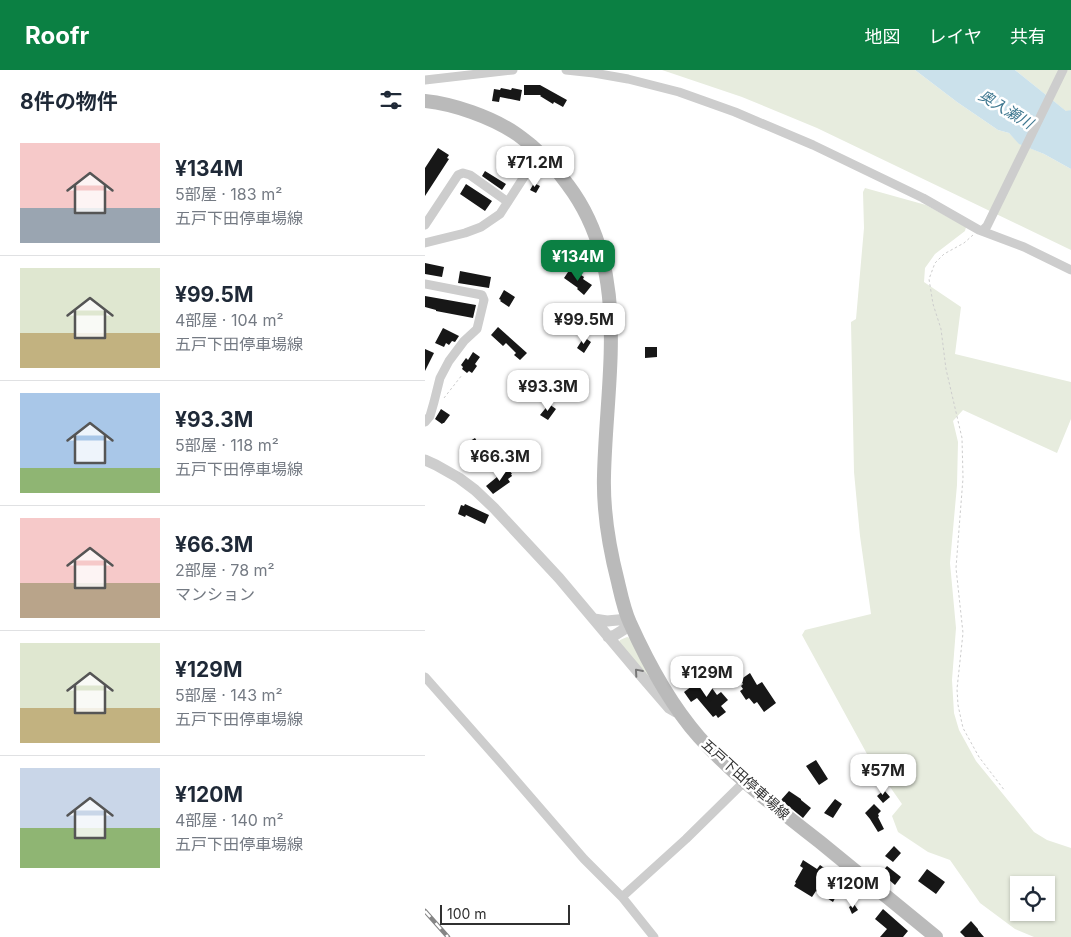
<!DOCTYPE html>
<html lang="ja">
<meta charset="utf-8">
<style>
:root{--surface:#fff;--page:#f2f2f3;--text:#1f2937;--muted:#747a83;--line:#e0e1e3;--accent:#0b8043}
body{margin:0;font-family:Inter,"Noto Sans JP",sans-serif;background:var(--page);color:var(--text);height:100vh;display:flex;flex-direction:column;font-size:19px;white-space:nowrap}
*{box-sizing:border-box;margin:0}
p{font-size:16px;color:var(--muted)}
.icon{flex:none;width:28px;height:28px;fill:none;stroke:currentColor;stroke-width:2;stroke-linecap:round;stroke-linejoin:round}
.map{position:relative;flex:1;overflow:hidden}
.details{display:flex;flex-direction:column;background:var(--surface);width:425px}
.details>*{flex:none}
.buttons{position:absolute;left:585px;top:806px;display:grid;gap:10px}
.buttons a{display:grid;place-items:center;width:45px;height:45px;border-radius:0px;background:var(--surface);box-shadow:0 1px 4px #0004;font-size:25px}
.scale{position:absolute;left:15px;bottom:12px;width:130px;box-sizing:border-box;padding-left:5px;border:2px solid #303030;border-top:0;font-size:14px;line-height:18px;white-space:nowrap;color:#303030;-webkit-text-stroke:4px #fff;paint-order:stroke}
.price{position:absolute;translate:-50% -42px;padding:0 11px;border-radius:10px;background:#fff;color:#222;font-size:16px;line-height:32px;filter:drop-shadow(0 1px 2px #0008)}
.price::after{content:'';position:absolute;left:50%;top:30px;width:15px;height:11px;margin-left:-8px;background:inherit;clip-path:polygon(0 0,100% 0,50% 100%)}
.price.on{background:var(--accent);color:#fff}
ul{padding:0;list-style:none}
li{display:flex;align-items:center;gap:15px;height:125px;padding:0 20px}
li+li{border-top:1px solid var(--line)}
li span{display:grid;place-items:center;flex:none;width:140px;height:100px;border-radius:0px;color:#555}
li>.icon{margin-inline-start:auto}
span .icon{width:60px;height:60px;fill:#fffc;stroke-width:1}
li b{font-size:21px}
h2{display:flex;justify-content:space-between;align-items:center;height:60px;padding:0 20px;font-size:21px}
header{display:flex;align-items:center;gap:30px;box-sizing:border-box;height:70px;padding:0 25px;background:var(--accent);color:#fff}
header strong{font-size:24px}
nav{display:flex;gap:28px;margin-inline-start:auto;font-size:18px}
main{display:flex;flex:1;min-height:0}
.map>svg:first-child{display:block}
.green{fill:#e7ecde;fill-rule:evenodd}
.water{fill:#cbe1eb}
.building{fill:#171717}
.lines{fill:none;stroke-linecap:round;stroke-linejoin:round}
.path{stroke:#cdcdcd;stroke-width:1;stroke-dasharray:2.5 2.5;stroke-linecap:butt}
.minor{stroke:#cdcdcd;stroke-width:9}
.tertiary{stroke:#cdcdcd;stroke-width:11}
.secondary{stroke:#bababa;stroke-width:14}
.rail-casing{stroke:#858585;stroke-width:4.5}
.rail{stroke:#fff;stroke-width:2.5;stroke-dasharray:8;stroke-linecap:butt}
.oneway{stroke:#777}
.labels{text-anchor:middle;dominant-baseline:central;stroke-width:5;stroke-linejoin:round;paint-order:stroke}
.street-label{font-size:14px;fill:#303030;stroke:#fff}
.water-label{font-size:15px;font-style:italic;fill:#3f7890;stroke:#fff}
</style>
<header>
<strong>Roofr</strong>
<nav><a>地図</a><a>レイヤ</a><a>共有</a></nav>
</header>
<main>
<section class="details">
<h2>8件の物件<svg class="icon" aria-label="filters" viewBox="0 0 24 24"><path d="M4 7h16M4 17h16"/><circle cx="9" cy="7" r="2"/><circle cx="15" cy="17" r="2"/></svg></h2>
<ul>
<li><span style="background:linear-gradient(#f6c9c9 65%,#9aa5b1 0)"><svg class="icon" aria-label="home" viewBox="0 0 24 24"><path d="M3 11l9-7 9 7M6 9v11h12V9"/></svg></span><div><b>¥134M</b><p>5部屋 · 183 m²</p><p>五戸下田停車場線</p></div></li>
<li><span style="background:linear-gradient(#dfe7d0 65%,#c2b280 0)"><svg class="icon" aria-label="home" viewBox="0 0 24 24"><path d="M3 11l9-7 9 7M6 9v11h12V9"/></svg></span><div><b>¥99.5M</b><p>4部屋 · 104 m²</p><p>五戸下田停車場線</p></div></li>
<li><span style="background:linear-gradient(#a9c7e8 75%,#8fb573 0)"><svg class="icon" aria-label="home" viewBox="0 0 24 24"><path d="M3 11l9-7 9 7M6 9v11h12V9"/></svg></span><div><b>¥93.3M</b><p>5部屋 · 118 m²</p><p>五戸下田停車場線</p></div></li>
<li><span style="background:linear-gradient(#f6c9c9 65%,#b9a48a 0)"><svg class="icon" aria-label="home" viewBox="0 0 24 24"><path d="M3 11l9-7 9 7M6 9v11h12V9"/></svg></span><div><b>¥66.3M</b><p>2部屋 · 78 m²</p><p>マンション</p></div></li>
<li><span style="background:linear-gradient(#dfe7d0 65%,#c2b280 0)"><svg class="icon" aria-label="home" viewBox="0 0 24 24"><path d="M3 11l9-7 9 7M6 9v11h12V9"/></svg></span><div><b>¥129M</b><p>5部屋 · 143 m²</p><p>五戸下田停車場線</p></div></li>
<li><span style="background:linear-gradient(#c9d6e8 60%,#8fb573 0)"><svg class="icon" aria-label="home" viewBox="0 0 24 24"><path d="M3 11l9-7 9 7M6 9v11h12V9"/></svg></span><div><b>¥120M</b><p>4部屋 · 140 m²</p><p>五戸下田停車場線</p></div></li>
</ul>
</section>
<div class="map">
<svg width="646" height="867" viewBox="0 0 646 867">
<rect width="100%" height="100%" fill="#fff"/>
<path class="green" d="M237 0H490L532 32 573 60 584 63 595 74 619 84 646 99V180L392 58 317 27Z
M590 0H646V40L642 42Z
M440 118 501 135 541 157 540 161 510 184 500 198 499 212 536 237 530 284 646 312V349L632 383 538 340 528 351 533 372 532 415 525 493 531 558 527 610 529 643 534 660 551 691 609 762 622 770 646 778V867H609L590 859 555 833 525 790 503 782 473 762 467 746 477 734 442 684 377 565 380 560 446 544 435 466 429 402 426 252 431 249 439 158 438 122ZM594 815H621V842H594Z
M202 567 206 568 225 605 221 607 193 574 195 570Z"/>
<path class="water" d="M490 0H590L641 41 646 40V99L619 84 594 74 584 63 573 60 532 32Z"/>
<path class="building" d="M99 15H115L142 30 138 37 129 32 128 34 115 26 116 25H99Z
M76 18 86 20 87 18 97 20 95 31 75 27 74 32 67 31 69 19 75 20Z
M13 78 24 85 22 88 24 89 0 126V98Z
M60 101 81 114 77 120 57 106Z
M109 113 115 116 111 123 105 120Z
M41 114 67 131 60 141 35 124Z
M0 193 19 197 17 207 0 204Z
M145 199 152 204 153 203 159 207 158 209 167 215 159 225 152 219 153 218 139 208Z
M35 201 66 207 64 218 33 213Z
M79 220 90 227 84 237 75 231 76 230 74 229Z
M0 226 51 235 48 248 11 241V240L0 237Z
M73 257 102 283 95 290 89 285 91 283 81 273 78 276 66 265Z
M18 258 34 266 30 272 27 271 24 275 21 273 19 277 10 273Z
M159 267 166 272 159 283 152 278Z
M220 277H232V287L220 288Z
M0 279 9 283 0 301Z
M48 282 55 287 50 294 52 296 47 303 44 301 42 303 37 299 38 297 36 295 41 288 43 290Z
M124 334 131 339 123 350 115 345Z
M16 339 25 345 19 353H18L17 354 10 349Z
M50 368 58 381 55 383 56 385 44 391 35 377Z
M83 398 87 404H86L87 406 83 409 85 412 68 424 61 416Z
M40 434 64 445 60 454 41 445 40 447 33 444 36 435 39 436Z
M325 603 332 615 337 612 351 633 339 642 332 632 329 634 324 628 321 630 315 621 318 619 316 616 318 614 315 610Z
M279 607 292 625 296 622 303 630 296 636 301 642 293 648 291 645 288 647 272 628 266 632 259 622Z
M391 690 403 709 394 715 381 696Z
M459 720 465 727 458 733 452 726Z
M364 721 376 729V730L386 738 378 748 356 730Z
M410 729 417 734 408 748 399 743Z
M449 734 456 741 453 744 454 746 453 747 459 759 453 762 445 749 440 743Z
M469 776 476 783 468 792 460 786Z
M378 790 392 799 395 795 408 804 404 810 416 817 408 832 391 821 387 827 369 816 371 813 370 812 378 798 375 796Z
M462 796 476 807 470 815 456 803Z
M502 799 520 812 511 824 493 811Z
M429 834 433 840 427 844 424 837Z
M458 839 483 861 478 867H455L462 859 450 849Z
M546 851 553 859V860L559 867H540L535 862Z"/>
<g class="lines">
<path class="path" d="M548 165 539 173 519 184 510 193 504 209 508 234 516 259 521 299 537 368 538 408 531 498 538 563 532 619 533 635 538 658 554 687 580 721
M19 328 37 305"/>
<path class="minor" d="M141 0 169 3 203 9 254 22 310 42 388 75 498 128 554 160 599 177 646 200
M0 10 88 0
M0 155 33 105 38 103 45 105 83 132
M557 161 562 156 638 0
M0 173 40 163 56 157 75 144 115 82
M0 214 57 225 59 230 52 259 39 271 24 291 15 308 9 332 5 346 0 352
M0 607 76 693 159 789 197 827 229 867
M197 827 261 769 319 712"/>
<path class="tertiary" d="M0 390 11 395 34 408 50 420 69 438 134 508 219 609 244 638 251 642
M169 549 182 551 203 549
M183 567 190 565 206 555"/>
<path class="secondary" d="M0 31C29 34 66 47 90 63 96 67 102 72 107 76 121 88 133 101 143 115 207 200 181 308 179 406 178 442 184 477 193 512 196 525 199 540 205 553 223 593 245 634 274 667 310 707 353 739 395 772 434 804 472 835 511 867"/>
<g class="rail-casing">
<path id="rail" d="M0 841 23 867"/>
</g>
<use href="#rail" class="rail"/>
</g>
<defs><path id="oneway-chevron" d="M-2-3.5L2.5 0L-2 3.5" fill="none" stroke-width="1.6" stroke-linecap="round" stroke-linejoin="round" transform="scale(1.25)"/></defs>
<use class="oneway" href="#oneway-chevron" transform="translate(213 602) rotate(-131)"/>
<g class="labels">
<g class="street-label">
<text transform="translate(321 709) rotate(42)">五戸下田停車場線</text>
</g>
<g class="water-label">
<text transform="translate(581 39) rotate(31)">奥入瀬川</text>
</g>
</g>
</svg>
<div class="buttons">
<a><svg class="icon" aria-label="locate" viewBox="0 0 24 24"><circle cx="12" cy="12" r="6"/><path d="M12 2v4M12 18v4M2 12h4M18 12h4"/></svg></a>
</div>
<div class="scale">100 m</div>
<b class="price" style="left:110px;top:118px">¥71.2M</b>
<b class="price on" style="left:153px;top:212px">¥134M</b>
<b class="price" style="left:159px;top:275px">¥99.5M</b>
<b class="price" style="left:123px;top:342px">¥93.3M</b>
<b class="price" style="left:75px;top:412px">¥66.3M</b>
<b class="price" style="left:282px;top:628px">¥129M</b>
<b class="price" style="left:458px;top:726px">¥57M</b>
<b class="price" style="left:428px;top:839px">¥120M</b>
</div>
</main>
